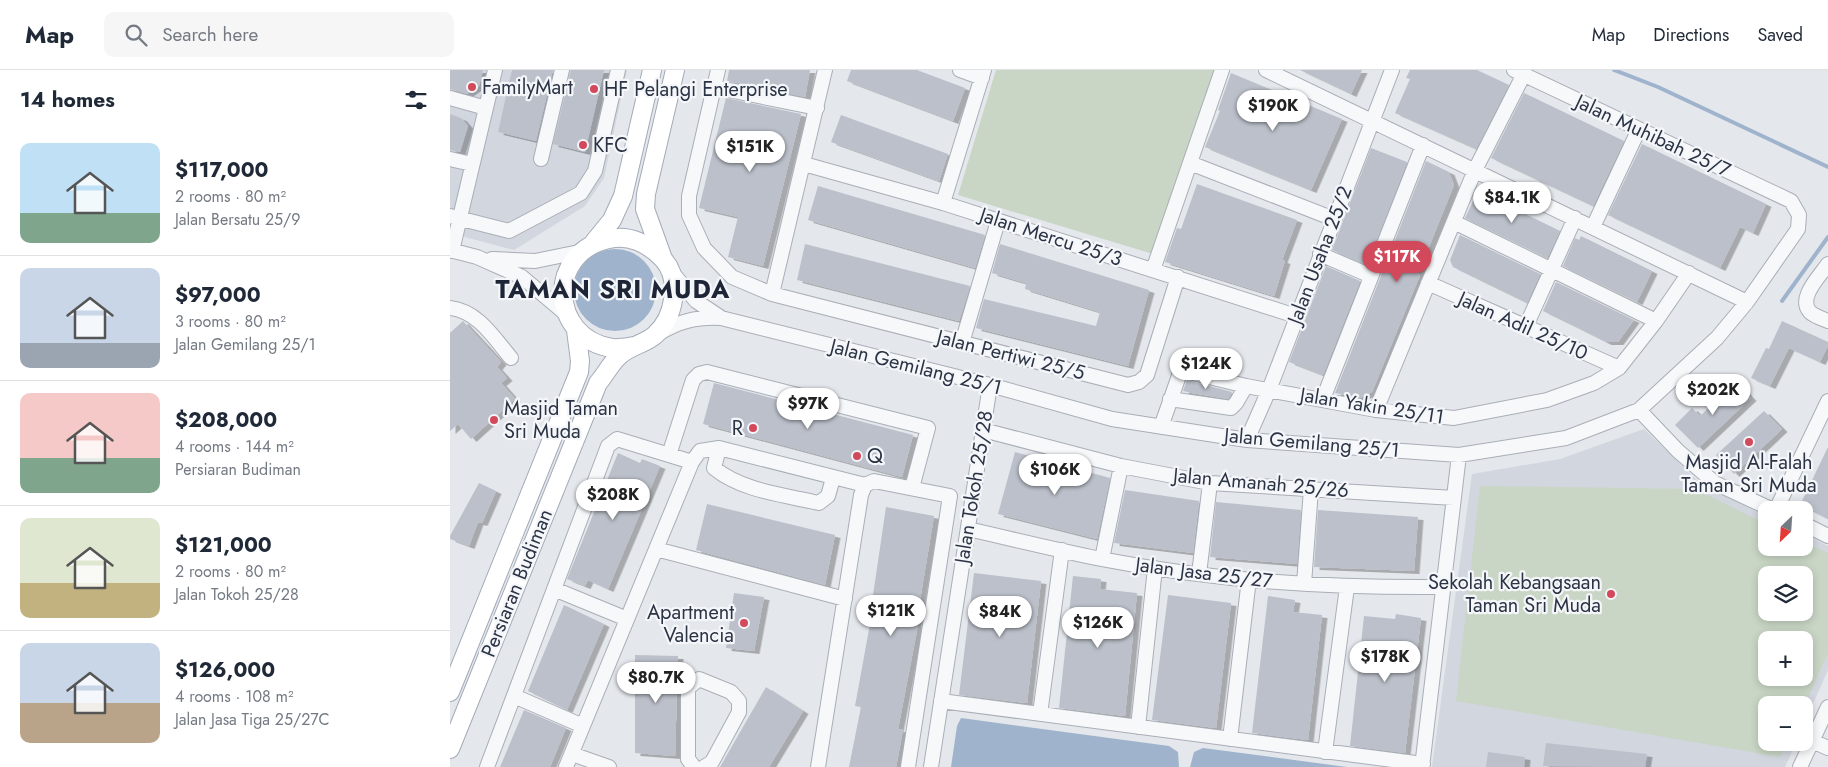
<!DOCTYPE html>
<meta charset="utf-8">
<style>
:root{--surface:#fff;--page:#f6f6f7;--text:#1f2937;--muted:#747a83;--line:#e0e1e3;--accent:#d1495b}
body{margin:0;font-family:Jost,sans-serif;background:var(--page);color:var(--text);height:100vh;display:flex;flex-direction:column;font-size:19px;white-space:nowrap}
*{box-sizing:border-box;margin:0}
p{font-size:16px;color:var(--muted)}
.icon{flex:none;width:28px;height:28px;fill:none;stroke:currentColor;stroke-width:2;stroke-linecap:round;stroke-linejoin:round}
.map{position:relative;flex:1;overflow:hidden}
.details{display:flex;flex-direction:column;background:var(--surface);width:450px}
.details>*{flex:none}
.needle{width:32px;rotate:205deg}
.buttons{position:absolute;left:1308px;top:431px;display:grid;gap:10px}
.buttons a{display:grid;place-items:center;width:55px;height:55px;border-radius:10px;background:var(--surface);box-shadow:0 2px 8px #0003;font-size:25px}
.price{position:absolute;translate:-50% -42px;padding:0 11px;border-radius:18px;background:#fff;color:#222;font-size:16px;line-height:32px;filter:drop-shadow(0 1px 2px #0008)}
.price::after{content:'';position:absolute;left:50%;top:30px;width:15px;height:11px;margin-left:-8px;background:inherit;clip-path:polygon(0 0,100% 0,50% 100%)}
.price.active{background:var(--accent);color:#fff}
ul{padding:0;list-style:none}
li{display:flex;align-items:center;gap:15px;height:125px;padding:0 20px}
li+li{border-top:1px solid var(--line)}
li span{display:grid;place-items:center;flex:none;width:140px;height:100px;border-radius:10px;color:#555}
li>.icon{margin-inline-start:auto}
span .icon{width:60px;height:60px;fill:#fffc;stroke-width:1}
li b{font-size:21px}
h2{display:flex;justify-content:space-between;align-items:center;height:60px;padding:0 20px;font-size:21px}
header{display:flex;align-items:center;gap:30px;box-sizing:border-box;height:70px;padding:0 25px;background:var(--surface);border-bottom:1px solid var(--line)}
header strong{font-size:24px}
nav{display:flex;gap:28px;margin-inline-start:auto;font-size:18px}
.search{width:350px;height:45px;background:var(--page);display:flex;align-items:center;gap:12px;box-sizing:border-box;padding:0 18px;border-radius:10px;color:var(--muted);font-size:19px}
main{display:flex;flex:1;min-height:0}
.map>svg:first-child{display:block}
.built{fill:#d2d6de;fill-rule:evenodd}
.green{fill:#c9d6c5;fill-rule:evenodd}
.water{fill:#9fb4cc}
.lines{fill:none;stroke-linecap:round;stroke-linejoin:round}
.stream{stroke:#9fb4cc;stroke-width:4}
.building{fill:#bbc0ca;filter:url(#shadow)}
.minor-casing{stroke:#a9aeb7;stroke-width:16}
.major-casing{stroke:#a3abb8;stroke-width:20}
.minor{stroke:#f7f8fa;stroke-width:14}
.major{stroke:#fff;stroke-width:18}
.poi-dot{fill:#d1495b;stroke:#f4f6f9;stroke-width:2}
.labels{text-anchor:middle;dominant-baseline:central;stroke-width:4.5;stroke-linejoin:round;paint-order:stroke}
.poi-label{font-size:20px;fill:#2b3445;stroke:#f4f6f9;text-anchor:start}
.street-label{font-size:20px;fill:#2b3445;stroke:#f4f6f9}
.district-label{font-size:25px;font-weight:bold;letter-spacing:1px;fill:#1d2536;stroke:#f4f6f9}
</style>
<header>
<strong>Map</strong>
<div class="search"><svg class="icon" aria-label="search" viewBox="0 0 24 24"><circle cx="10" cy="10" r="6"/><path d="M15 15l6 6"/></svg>Search here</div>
<nav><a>Map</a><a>Directions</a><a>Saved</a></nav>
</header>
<main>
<section class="details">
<h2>14 homes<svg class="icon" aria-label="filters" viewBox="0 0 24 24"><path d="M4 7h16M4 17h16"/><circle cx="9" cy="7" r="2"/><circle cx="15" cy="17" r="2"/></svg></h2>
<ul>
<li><span style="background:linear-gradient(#bfe0f5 70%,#7fa58c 0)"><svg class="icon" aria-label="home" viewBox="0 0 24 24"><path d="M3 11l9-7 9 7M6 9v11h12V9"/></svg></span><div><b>$117,000</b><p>2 rooms · 80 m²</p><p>Jalan Bersatu 25/9</p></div></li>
<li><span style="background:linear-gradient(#c9d6e8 75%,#9aa5b1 0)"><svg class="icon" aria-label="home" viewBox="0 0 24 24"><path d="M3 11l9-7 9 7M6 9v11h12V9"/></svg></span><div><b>$97,000</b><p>3 rooms · 80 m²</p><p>Jalan Gemilang 25/1</p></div></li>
<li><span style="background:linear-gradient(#f6c9c9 65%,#7fa58c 0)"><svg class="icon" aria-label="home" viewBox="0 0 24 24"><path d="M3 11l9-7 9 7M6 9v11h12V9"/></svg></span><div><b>$208,000</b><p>4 rooms · 144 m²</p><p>Persiaran Budiman</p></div></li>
<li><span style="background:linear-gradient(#dfe7d0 65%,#c2b280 0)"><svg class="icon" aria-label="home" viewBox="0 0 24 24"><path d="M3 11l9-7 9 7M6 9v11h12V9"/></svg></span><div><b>$121,000</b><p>2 rooms · 80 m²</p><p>Jalan Tokoh 25/28</p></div></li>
<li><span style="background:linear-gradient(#c9d6e8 60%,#b9a48a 0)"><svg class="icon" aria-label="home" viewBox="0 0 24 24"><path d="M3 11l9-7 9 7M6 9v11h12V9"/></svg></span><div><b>$126,000</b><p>4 rooms · 108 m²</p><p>Jalan Jasa Tiga 25/27C</p></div></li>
</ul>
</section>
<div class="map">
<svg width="1378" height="697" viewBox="0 0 1378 697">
<defs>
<filter id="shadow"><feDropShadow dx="5.5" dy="3" stdDeviation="0" flood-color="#0004"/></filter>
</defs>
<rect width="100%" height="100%" fill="#e4e7ec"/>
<path class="built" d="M0 0H177L154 108 135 136 64 180 0 163Z
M1194 359 1250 413 1316 446V478H1354V464L1378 476V600L1354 654V635H1316V672L1346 673 1335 697H982L1022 404 1110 389ZM1316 505H1354V542H1316ZM1316 570H1354V608H1316Z"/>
<path class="green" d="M546 0H764L703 184 508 125Z
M1030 416 1245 419 1316 454V478H1354V472L1378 483V583L1354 636 1316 635V672L1337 673 1330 687 1006 631ZM1316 505H1354V542H1316ZM1316 570H1354V608H1316Z"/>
<path class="water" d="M124 220a41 41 0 1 1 82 0a41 41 0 1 1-82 0Z
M511 648 719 676 728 682 729 697H501L507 656Z
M753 678 897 697H740L744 682Z"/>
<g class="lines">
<path class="stream" d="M1164 0 1208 17 1378 97
M1332 231 1378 167"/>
</g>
<path class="building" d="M0 0H33L29 16 17 24 0 19Z
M62 0H103L86 71 48 62Z
M121 0H154L135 82 103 74Z
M279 0H360L355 27 277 11Z
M401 0H467L515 18 503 51 397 11Z
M850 0H912L901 24Z
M960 0H1027L1059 15 1026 79 945 43 960 9 956 8Z
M781 3 892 49 861 120 755 77 770 41 768 40Z
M1074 23 1174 71 1143 136 1041 88Z
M276 28 351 44 313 196 278 187 288 147 249 138Z
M0 44 11 48 18 56 10 82 0 80Z
M391 45 498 84 489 111 381 72Z
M1192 74 1316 134 1303 163 1290 157 1270 198 1158 145Z
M921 78 957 92 917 195 882 180Z
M976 91 999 102 1004 115 968 204 970 205 922 322 910 328 885 323Z
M747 114 847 150 832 190 835 191 824 226 715 192 727 158 731 159Z
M368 116 535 165 525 198 358 150Z
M1028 121 1110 161 1097 188 1015 148Z
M1010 165 1090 204 1077 233 1003 197 1000 190Z
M1131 166 1202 201 1187 232 1113 196 1125 168 1129 170Z
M355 174 520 216 509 251 347 210Z
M550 174 699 220 678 296 526 258 534 229 646 256 650 242 575 219 576 213 542 203Z
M876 196 910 211 873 305 839 292Z
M1106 212 1184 250 1168 272H1156L1122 255 1093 241Z
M13 251 51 292 47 297 57 308 51 313 65 329 21 369 8 354 0 361V263Z
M1332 251 1378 272V276L1370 292 1339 278 1320 316 1301 308 1316 278 1319 279Z
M734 285 781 300 780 303 732 291Z
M737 310 782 322 778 329 742 323 733 321Z
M1286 312 1301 328 1248 378 1225 355 1242 338 1250 346Z
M264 313 463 365 452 407 253 354Z
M1314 341 1332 359 1284 404 1266 385Z
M1378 377V449L1350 435Z
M565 382 660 408 647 469 548 444Z
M168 383 190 393 192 389 210 396 158 519 138 510 135 516 117 509Z
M29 413 46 421 32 453 28 452 19 476 0 469V466Z
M675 420 749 431 743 483 664 473Z
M766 432 851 440 847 494 760 487Z
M257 434 385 465 375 515 246 480Z
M436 437 484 446 466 554 468 555 448 659 453 660 446 697H399L411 637 405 636 424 532H422Z
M868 440 968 447 964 501 864 497Z
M524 503 591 511 577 633 509 625Z
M623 506 651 509 650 519 687 523 675 646 609 638Z
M284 523 314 527 304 581 276 578Z
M718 525 781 533 766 658 702 650Z
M818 526 845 530 843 542 872 545 858 670 802 663Z
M114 535 154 554 117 640 78 621Z
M946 544 971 548 955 683 900 676 914 546 945 549Z
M185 585 228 586 225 686 185 683Z
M316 617 353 641 319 697H270Z
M74 640 116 658 100 697H50Z
M1096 673 1197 684 1195 697 1093 696Z
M1038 682 1075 687 1074 697H1036Z"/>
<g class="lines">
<g class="minor-casing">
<path id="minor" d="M268 0 239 126V145L254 178 282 207 322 224 678 315 689 312 697 305 728 207
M510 0 532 8
M816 0 1297 232
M264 17 367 38
M0 28 36 38
M0 89 22 94
M91 89 112 0
M740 93 884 149
M354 94 493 133 846 246
M493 133 534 0
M0 146 59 161 131 123 145 101 168 0
M1004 152 1206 251
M1143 157 1189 59
M0 180 27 187 72 207 116 244
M2 181 45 0
M870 184 921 206
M42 189 85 191 129 182
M1378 194C1370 206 1347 228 1360 242 1364 246 1373 249 1378 251
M703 200 772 0
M221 201 246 231 270 247
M978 213 1169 298
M322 224 375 0
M0 238C28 241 44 268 61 288
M1076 256 1125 148
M208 264C229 251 246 247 271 248L540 315 662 349 797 370 1009 385 1116 368 1189 340 1267 268 1297 232 1348 159 1349 145 1341 131 1064 0
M512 273 548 151
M720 329 781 338 786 333 796 316
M873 329 973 75
M926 340 1025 100 1074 4
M1189 340 1228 381 1265 413 1323 440
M711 357 731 300 796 316 926 340 1004 348 1097 330 1144 313 1169 298 1206 251 1239 203
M533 360 671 396 760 413 1004 428
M797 370 819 320 942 0
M269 378 264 398C292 421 334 425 369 433L378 426 383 408
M219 385 243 310 249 304 257 302 478 358 462 418
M1326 440 1378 331
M1354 454 1378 466
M518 459C562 469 606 480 651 489 763 511 879 518 993 517
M206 479 395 529
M652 489 671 396
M749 504 760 413
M854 514 861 419
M104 519 177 549
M64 626 133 656
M491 631 973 694
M590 644 612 480
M688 657 705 498
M780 669 799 509
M1362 671 1378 678
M875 682 897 517
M122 684 159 697
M37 697 158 376 167 369 242 392
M116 697 242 392 250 381 269 378 415 415 424 411 500 426 458 697
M244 697 238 689V618L249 609 281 622 289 631V642L262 692 254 697
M368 697 411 425 415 415
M481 697 540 315
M972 697 1009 385
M1350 697 1378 637"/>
</g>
<g class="major-casing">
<path id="major" d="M144 172 162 150 173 126 202 0
M212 186 195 139 196 124 225 0
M0 622 129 302 130 291 126 260
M0 679 148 313C155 305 161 293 169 286 179 276 195 274 205 265 224 248 232 210 213 189 199 174 179 164 159 169 96 182 99 268 162 278 169 279 178 277 185 276"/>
</g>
<use href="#minor" class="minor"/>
<use href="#major" class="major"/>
</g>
<g class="poi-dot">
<circle cx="22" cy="17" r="5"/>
<circle cx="144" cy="19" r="5"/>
<circle cx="133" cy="75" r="5"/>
<circle cx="44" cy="350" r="5"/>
<circle cx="303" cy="358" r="5"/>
<circle cx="1299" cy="372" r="5"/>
<circle cx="407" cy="386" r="5"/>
<circle cx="1161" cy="524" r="5"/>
<circle cx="294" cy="553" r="5"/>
</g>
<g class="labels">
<g class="poi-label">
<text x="32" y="17">FamilyMart</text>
<text x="154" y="19">HF Pelangi Enterprise</text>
<text x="143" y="75">KFC</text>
<text x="54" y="338">Masjid Taman<tspan x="54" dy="23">Sri Muda</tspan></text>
<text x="293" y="358" text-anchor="end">R</text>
<text x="417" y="386">Q</text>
<text x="1299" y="392" text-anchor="middle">Masjid Al-Falah<tspan x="1299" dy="23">Taman Sri Muda</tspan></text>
<text x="1151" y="512" text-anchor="end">Sekolah Kebangsaan<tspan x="1151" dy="23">Taman Sri Muda</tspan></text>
<text x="284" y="542" text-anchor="end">Apartment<tspan x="284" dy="23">Valencia</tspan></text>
</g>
<g class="street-label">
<text transform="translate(1203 66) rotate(25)">Jalan Muhibah 25/7</text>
<text transform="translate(601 167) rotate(18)">Jalan Mercu 25/3</text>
<text transform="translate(870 185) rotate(-69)">Jalan Usaha 25/2</text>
<text transform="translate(1073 256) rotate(24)">Jalan Adil 25/10</text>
<text transform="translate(561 285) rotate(14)">Jalan Pertiwi 25/5</text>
<text transform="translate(466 297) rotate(14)">Jalan Gemilang 25/1</text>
<text transform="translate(922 336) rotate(9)">Jalan Yakin 25/11</text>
<text transform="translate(862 373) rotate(5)">Jalan Gemilang 25/1</text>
<text transform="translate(811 413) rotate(5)">Jalan Amanah 25/26</text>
<text transform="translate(524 417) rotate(-81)">Jalan Tokoh 25/28</text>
<text transform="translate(754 503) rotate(7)">Jalan Jasa 25/27</text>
<text transform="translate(67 513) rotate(-68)">Persiaran Budiman</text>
</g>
<g class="district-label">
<text x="163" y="219">TAMAN SRI MUDA</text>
</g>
</g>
</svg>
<div class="buttons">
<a><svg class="needle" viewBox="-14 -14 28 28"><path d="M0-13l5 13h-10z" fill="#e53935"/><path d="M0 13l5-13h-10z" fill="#747a83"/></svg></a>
<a><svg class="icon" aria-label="layers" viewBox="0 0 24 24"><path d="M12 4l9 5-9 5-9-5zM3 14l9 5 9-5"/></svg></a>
<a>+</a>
<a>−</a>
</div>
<b class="price" style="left:823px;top:62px">$190K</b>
<b class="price" style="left:300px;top:103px">$151K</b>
<b class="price" style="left:1062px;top:154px">$84.1K</b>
<b class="price active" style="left:947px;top:213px">$117K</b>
<b class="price" style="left:756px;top:320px">$124K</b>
<b class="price" style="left:1263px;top:346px">$202K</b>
<b class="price" style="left:358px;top:360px">$97K</b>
<b class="price" style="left:605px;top:426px">$106K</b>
<b class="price" style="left:163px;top:451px">$208K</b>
<b class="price" style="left:441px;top:567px">$121K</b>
<b class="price" style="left:550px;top:568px">$84K</b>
<b class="price" style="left:648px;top:579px">$126K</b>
<b class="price" style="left:935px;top:613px">$178K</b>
<b class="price" style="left:206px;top:634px">$80.7K</b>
</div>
</main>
